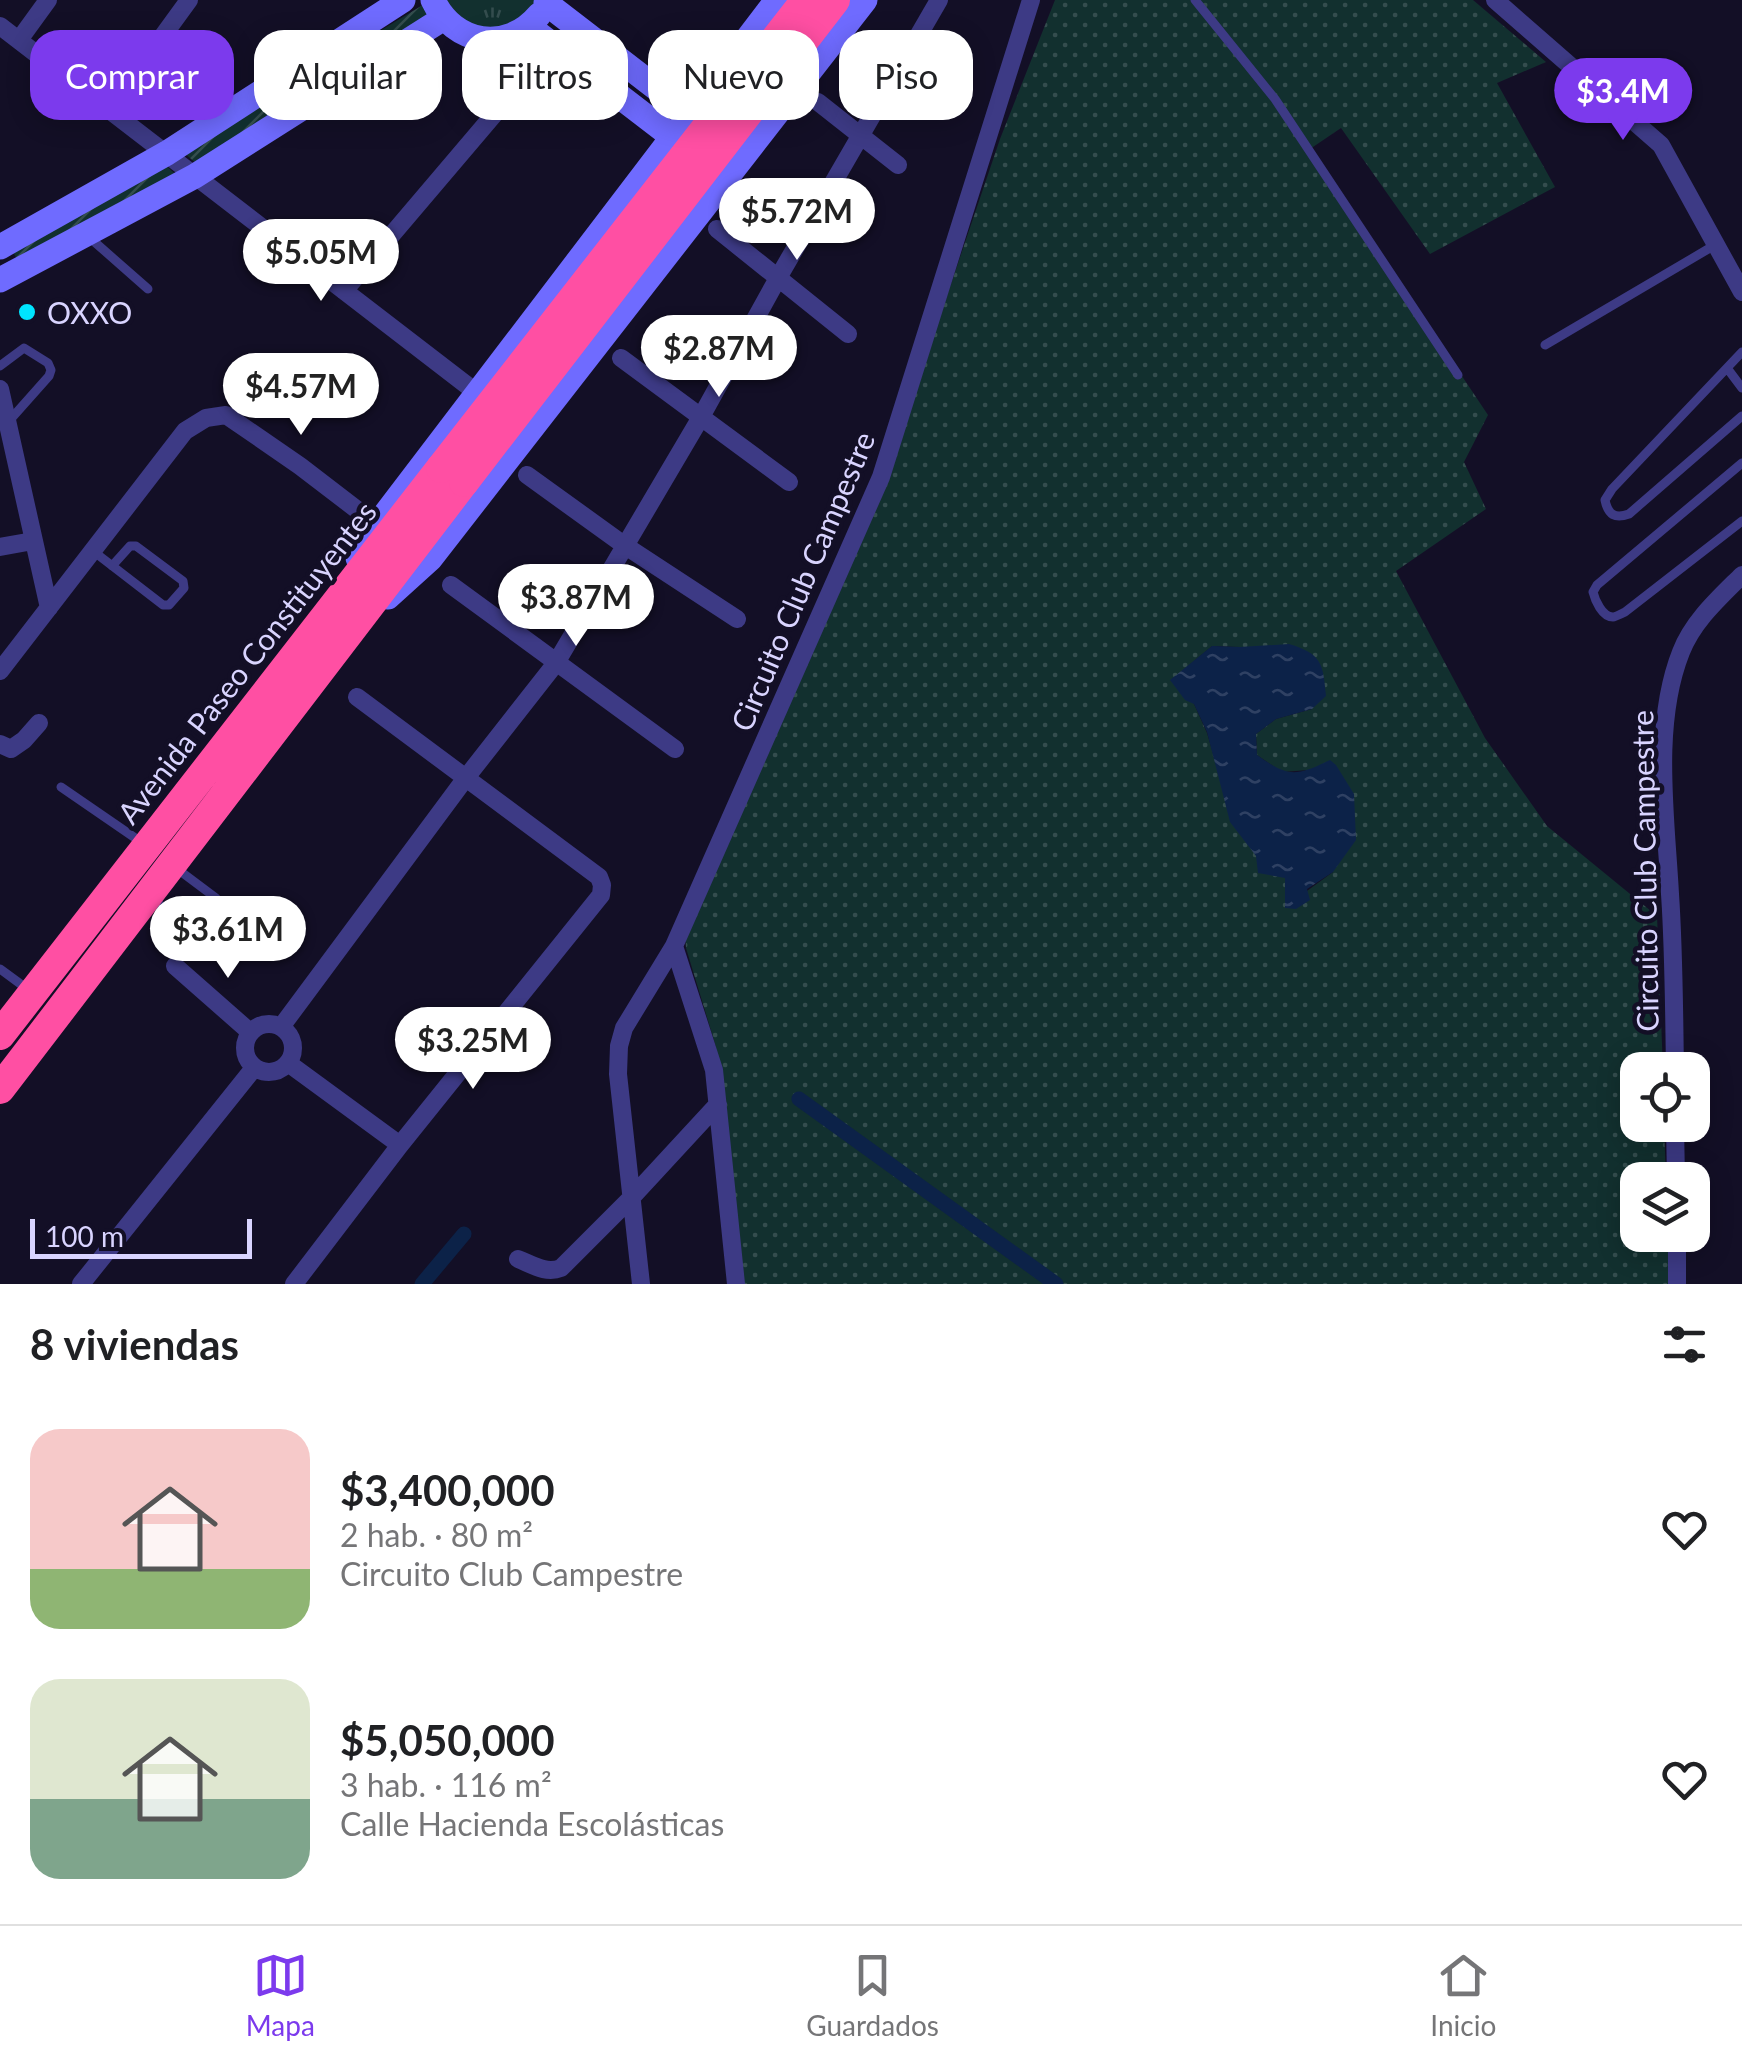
<!DOCTYPE html>
<html lang="es">
<meta charset="utf-8">
<style>
:root{--surface:#fff;--page:#f2f2f2;--text:#202124;--muted:#757577;--line:#e0e0e0;--accent:#7c3aed}
body{margin:0;font-family:Lato,sans-serif;background:var(--page);color:var(--text);height:100vh;display:flex;flex-direction:column;font-size:38px;white-space:nowrap}
*{box-sizing:border-box;margin:0}
p{font-size:32px;color:var(--muted)}
.icon{flex:none;width:55px;height:55px;fill:none;stroke:currentColor;stroke-width:2;stroke-linecap:round;stroke-linejoin:round}
.map{position:relative;height:1284px;overflow:hidden}
.drawer{display:flex;flex-direction:column;background:var(--surface);flex:1}
.drawer>*{flex:none}
.top-card{position:absolute;left:30px;top:30px;width:1000px;height:90px;display:flex;gap:20px}
.fabs{position:absolute;left:1620px;top:1052px;display:grid;gap:20px}
.fabs a{display:grid;place-items:center;width:90px;height:90px;border-radius:20px;background:var(--surface);box-shadow:0 5px 25px #0003;font-size:50px}
.scale{position:absolute;left:30px;bottom:25px;width:222px;box-sizing:border-box;padding-left:10px;border:5px solid #d9d4ff;border-top:0;font-size:28px;line-height:35px;white-space:nowrap;color:#d9d4ff;-webkit-text-stroke:8px #130f26;paint-order:stroke}
.price{position:absolute;translate:-50% -85px;padding:0 22px;border-radius:35px;background:#fff;color:#222;font-size:32px;line-height:65px;filter:drop-shadow(0 2px 5px #0008)}
.price::after{content:'';position:absolute;left:50%;top:60px;width:30px;height:22px;margin-left:-15px;background:inherit;clip-path:polygon(0 0,100% 0,50% 100%)}
.price.active{background:var(--accent);color:#fff}
ul{padding:0;list-style:none}
li{display:flex;align-items:center;gap:30px;height:250px;padding:0 30px}
li span{display:grid;place-items:center;flex:none;width:280px;height:200px;border-radius:30px;color:#555}
li>.icon{margin-inline-start:auto}
span .icon{width:120px;height:120px;fill:#fffc;stroke-width:1}
li b{font-size:42px}
h2{display:flex;justify-content:space-between;align-items:center;height:120px;padding:0 30px;font-size:42px}
.tag{padding:0 35px;border-radius:30px;background:var(--surface);box-shadow:0 5px 25px #0003;font-size:35px;line-height:90px}
.tag.active{background:var(--accent);color:#fff}
.dock{display:flex;justify-content:space-around;align-items:center;height:140px;border-top:2px solid var(--line);background:var(--surface);font-size:28px;color:var(--muted)}
.dock a{display:grid;justify-items:center;gap:5px}
.dock .active{color:var(--accent)}
.map>svg:first-child{display:block}
.grass{fill:url(#grass-dots);fill-rule:evenodd}
.park{fill:url(#park-tufts)}
.garden{fill:url(#garden-furrows)}
.water{fill:url(#water-ripples)}
.lines{fill:none;stroke-linecap:round;stroke-linejoin:round}
.canal{stroke:#0c2248;stroke-width:15}
.lane{stroke:#3d3a85;stroke-width:9}
.street{stroke:#3d3a85;stroke-width:18}
.secondary{stroke:#6f6bff;stroke-width:25}
.highway{stroke:#ff4fa3;stroke-width:30}
.highway-bridge{stroke:#ff4fa3;stroke-width:30}
.poi-dot{fill:#00e5ff;stroke:#130f26;stroke-width:4}
.labels{text-anchor:middle;dominant-baseline:central;stroke-width:9;stroke-linejoin:round;paint-order:stroke}
.poi-label{font-size:30px;fill:#d9d4ff;stroke:#130f26;text-anchor:start}
.street-label{font-size:30px;fill:#d9d4ff;stroke:#130f26}
</style>
<div class="map">
<svg width="1742" height="1284" viewBox="0 0 1742 1284">
<defs>
<pattern id="grass-dots" width="8" height="8" patternUnits="userSpaceOnUse" patternTransform="scale(2.5)"><rect width="8" height="8" fill="#12302f"/><path d="M2 2h.1M6 6h.1" fill="none" stroke="#344d4e" stroke-width="1.8" stroke-linecap="round"/></pattern>
<pattern id="park-tufts" width="24" height="20" patternUnits="userSpaceOnUse" patternTransform="scale(2.5)"><rect width="24" height="20" fill="#12302f"/><path d="M3 7l-1-3M5 7V3M7 7l1-3M15 17l-1-3M17 17v-4M19 17l1-3" fill="none" stroke="#344d4e"/></pattern>
<pattern id="garden-furrows" width="10" height="10" patternUnits="userSpaceOnUse" patternTransform="scale(2.5)"><rect width="10" height="10" fill="#12302f"/><path d="M-1 1l2-2M0 10L10 0M9 11l2-2" fill="none" stroke="#344d4e"/></pattern>
<pattern id="water-ripples" width="26" height="14" patternUnits="userSpaceOnUse" patternTransform="scale(2.5)"><rect width="26" height="14" fill="#0c2248"/><path d="M2 4q2-2 4 0t4 0M15 11q2-2 4 0t4 0" fill="none" stroke="#2f4163"/></pattern>
</defs>
<rect width="100%" height="100%" fill="#130f26"/>
<path class="grass" d="M1055 0H1473L1546 62 1497 83 1555 187 1430 254 1341 128 1310 149 1488 415 1464 462 1486 509 1396 571 1485 738 1547 826 1657 916 1663 1070H1638V1125H1664L1666 1180H1638V1235H1668L1669 1284H741L735 1198 716 1047 686 948 685 932 885 479 1000 139ZM1212 646 1240 647 1312 709 1276 719 1256 734 1257 755 1282 772 1309 770 1333 872 1285 907V878L1219 774 1207 733 1194 704 1171 680Z"/>
<path class="park" d="M434 0H547L487 39Z"/>
<path class="garden" d="M431 0 438 17 199 166 182 151Z
M164 164 181 179 20 264 10 247Z"/>
<path class="water" d="M1289 644C1322 654 1323 663 1326 696L1312 709 1276 719 1256 734 1257 755C1288 777 1295 777 1330 760L1336 765 1354 794 1356 840 1333 872 1307 889 1310 900 1296 909 1285 908V878L1258 873 1256 856 1230 822 1207 732 1194 704 1185 700 1170 680 1212 646 1240 647Z"/>
<g class="lines">
<path class="canal" d="M799 1099 1056 1284
M422 1284 464 1234"/>
<path class="lane" d="M1195 0 1275 99 1458 375
M90 238 148 289
M1545 345 1715 245
M1742 352 1612 489 1605 500C1608 515 1615 519 1629 514L1742 416
M0 366 24 348 48 363 51 370 49 376 9 421
M1727 368 1742 388
M1742 463 1597 585 1593 592C1595 600 1602 617 1613 617 1615 617 1623 613 1625 612L1742 521
M93 551 163 605H169L184 588 183 581 136 546H130L112 566
M61 787 141 842
M150 898 193 928 216 898 176 868
M0 969 30 991"/>
<path class="street" d="M1495 0 1661 145 1742 292
M0 26 477 393
M19 40 48 0
M818 102 898 165
M109 110 189 0
M717 229 848 334
M344 291 553 45
M621 358 789 482
M0 389 49 608
M527 475 624 545 737 619
M0 547 33 541
M451 585 675 749
M0 671 185 431 206 418 226 415 300 466 377 525
M0 744 11 749 24 740 39 723
M674 946 714 1070 736 1284
M175 966 250 1032
M245 1048a24 24 0 1 1 48 0a24 24 0 1 1-48 0Z
M281 1027 465 779 556 663 701 417 778 278 939 0
M288 1063 400 1145
M1675 1070C1674 1011 1674 953 1670 894 1666 818 1652 725 1681 652 1693 621 1719 598 1742 575
M1675 1125 1676 1180
M1677 1235V1284
M518 1259C533 1265 546 1274 561 1268L633 1196 718 1104
M81 1284 254 1068
M294 1284 400 1145 601 895 602 885 599 877 357 697
M641 1284 618 1074 619 1046 624 1028 674 946 881 477 1031 0"/>
<path class="secondary" d="M433 0C454 45 507 53 539 15
M546 3 690 114
M528 26 683 145
M0 247 167 153 403 0
M0 280 195 176 444 18
M358 558 377 525 777 0
M388 597 430 559 865 0"/>
<path class="highway" d="M0 1035 441 468
M0 1089 464 482"/>
<path class="highway-bridge" d="M441 468 806 0
M464 482 835 0"/>
</g>
<circle class="poi-dot" cx="27" cy="312" r="10"/>
<g class="labels">
<g class="poi-label">
<text x="47" y="312">OXXO</text>
</g>
<g class="street-label">
<text transform="translate(802 581) rotate(-67)">Circuito Club Campestre</text>
<text transform="translate(246 662) rotate(-52)">Avenida Paseo Constituyentes</text>
<text transform="translate(1644 871) rotate(-91)">Circuito Club Campestre</text>
</g>
</g>
</svg>
<div class="fabs">
<a><svg class="icon" aria-label="locate" viewBox="0 0 24 24"><circle cx="12" cy="12" r="6"/><path d="M12 2v4M12 18v4M2 12h4M18 12h4"/></svg></a>
<a><svg class="icon" aria-label="layers" viewBox="0 0 24 24"><path d="M12 4l9 5-9 5-9-5zM3 14l9 5 9-5"/></svg></a>
</div>
<div class="scale">100 m</div>
<b class="price active" style="left:1623px;top:143px">$3.4M</b>
<b class="price" style="left:797px;top:263px">$5.72M</b>
<b class="price" style="left:321px;top:304px">$5.05M</b>
<b class="price" style="left:719px;top:400px">$2.87M</b>
<b class="price" style="left:301px;top:438px">$4.57M</b>
<b class="price" style="left:576px;top:649px">$3.87M</b>
<b class="price" style="left:228px;top:981px">$3.61M</b>
<b class="price" style="left:473px;top:1092px">$3.25M</b>
<div class="top-card">
<a class="tag active">Comprar</a>
<a class="tag">Alquilar</a>
<a class="tag">Filtros</a>
<a class="tag">Nuevo</a>
<a class="tag">Piso</a>
</div>
</div>
<section class="drawer">
<h2>8 viviendas<svg class="icon" aria-label="filters" viewBox="0 0 24 24"><path d="M4 7h16M4 17h16"/><circle cx="9" cy="7" r="2"/><circle cx="15" cy="17" r="2"/></svg></h2>
<ul>
<li><span style="background:linear-gradient(#f6c9c9 70%,#8fb573 0)"><svg class="icon" aria-label="home" viewBox="0 0 24 24"><path d="M3 11l9-7 9 7M6 9v11h12V9"/></svg></span><div><b>$3,400,000</b><p>2 hab. · 80 m²</p><p>Circuito Club Campestre</p></div><svg class="icon" aria-label="heart" viewBox="0 0 24 24"><path d="M12 20l-8-8c-3-5 5-10 8-4 3-6 11-1 8 4z"/></svg></li>
<li><span style="background:linear-gradient(#dfe7d0 60%,#7fa58c 0)"><svg class="icon" aria-label="home" viewBox="0 0 24 24"><path d="M3 11l9-7 9 7M6 9v11h12V9"/></svg></span><div><b>$5,050,000</b><p>3 hab. · 116 m²</p><p>Calle Hacienda Escolásticas</p></div><svg class="icon" aria-label="heart" viewBox="0 0 24 24"><path d="M12 20l-8-8c-3-5 5-10 8-4 3-6 11-1 8 4z"/></svg></li>
</ul>
</section>
<nav class="dock">
<a class="active"><svg class="icon" aria-label="map" viewBox="0 0 24 24"><path d="M3 6l6-2 6 2 6-2v14l-6 2-6-2-6 2zM9 4v14M15 6v14"/></svg>Mapa</a>
<a><svg class="icon" aria-label="saved" viewBox="0 0 24 24"><path d="M7 4h10v16l-5-4-5 4z"/></svg>Guardados</a>
<a><svg class="icon" aria-label="home" viewBox="0 0 24 24"><path d="M3 11l9-7 9 7M6 9v11h12V9"/></svg>Inicio</a>
</nav>
